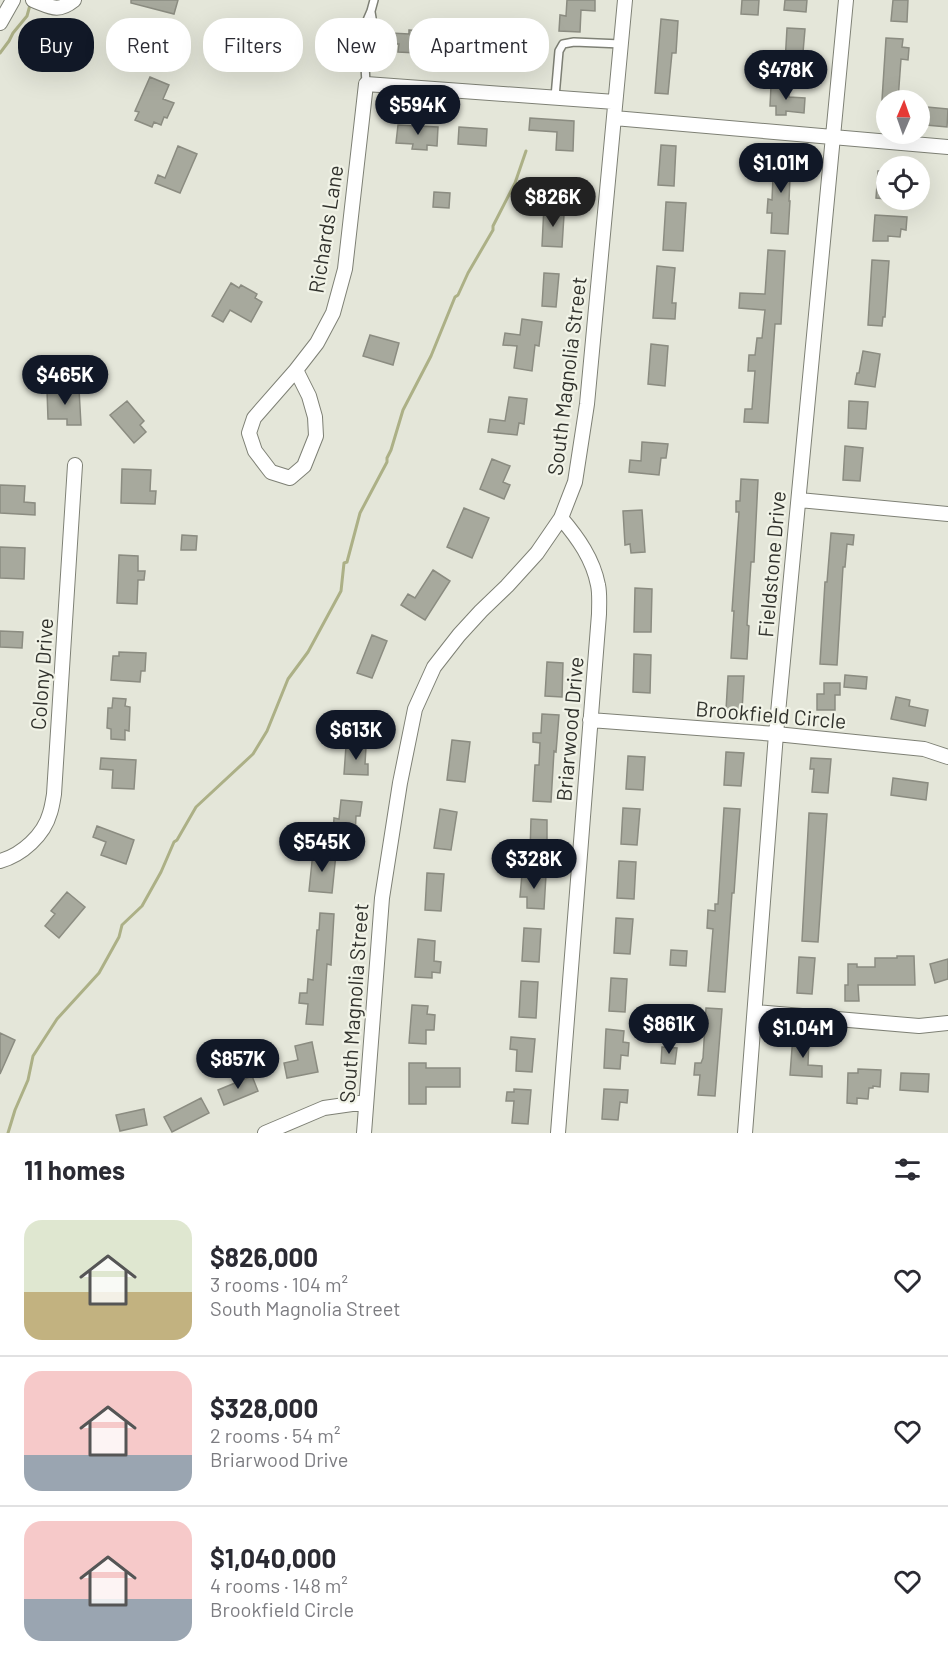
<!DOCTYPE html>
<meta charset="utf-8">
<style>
:root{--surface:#fff;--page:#f7f7f7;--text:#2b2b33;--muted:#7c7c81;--line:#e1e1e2;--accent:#111827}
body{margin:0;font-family:Barlow,sans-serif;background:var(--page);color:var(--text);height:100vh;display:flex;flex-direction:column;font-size:22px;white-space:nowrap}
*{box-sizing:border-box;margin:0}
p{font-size:20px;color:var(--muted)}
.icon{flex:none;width:33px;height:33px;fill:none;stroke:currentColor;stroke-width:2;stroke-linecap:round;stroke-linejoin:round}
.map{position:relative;height:1133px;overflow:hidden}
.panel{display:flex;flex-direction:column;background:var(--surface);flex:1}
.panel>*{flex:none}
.guide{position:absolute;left:18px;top:18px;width:600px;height:54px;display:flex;gap:12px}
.needle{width:39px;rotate:2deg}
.fabs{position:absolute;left:876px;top:90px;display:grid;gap:12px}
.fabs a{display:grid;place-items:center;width:54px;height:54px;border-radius:50%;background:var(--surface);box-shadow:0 6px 24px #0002;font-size:30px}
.price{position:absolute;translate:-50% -51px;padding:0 14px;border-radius:21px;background:var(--accent);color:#fff;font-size:20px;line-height:39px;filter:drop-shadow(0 2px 3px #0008)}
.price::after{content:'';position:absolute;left:50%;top:36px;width:18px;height:14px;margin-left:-9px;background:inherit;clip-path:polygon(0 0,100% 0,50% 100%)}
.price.on{background:#222;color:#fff}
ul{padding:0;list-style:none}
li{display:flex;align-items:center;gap:18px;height:150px;padding:0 24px}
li+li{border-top:2px solid var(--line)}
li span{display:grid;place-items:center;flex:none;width:168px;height:120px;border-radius:18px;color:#555}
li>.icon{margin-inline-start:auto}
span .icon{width:72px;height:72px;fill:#fffc;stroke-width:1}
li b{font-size:26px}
h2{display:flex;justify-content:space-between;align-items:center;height:72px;padding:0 24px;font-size:26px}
.tag{padding:0 21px;border-radius:24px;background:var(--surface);box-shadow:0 6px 24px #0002;font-size:21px;line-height:54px}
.tag.on{background:var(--accent);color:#fff}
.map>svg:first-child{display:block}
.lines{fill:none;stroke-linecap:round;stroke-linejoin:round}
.stream{stroke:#acb086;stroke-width:3}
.building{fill:#a7a99d;stroke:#8b8c81;stroke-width:1.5}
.service-casing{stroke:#7e8075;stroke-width:10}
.minor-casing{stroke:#7e8075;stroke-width:16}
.service{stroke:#fff;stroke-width:7}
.minor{stroke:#fff;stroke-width:14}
.labels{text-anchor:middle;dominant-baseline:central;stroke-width:4.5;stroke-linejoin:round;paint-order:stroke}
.street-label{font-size:21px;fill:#31322d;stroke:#f1f3e7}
</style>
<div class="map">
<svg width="948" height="1133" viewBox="0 0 948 1133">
<rect width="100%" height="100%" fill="#e4e6d9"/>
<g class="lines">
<path class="stream" d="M0 53 9 41 13 33 27 16 30 5
M8 1133 15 1110 28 1080 33 1056 57 1019 99 973 119 937 122 925 142 906 161 872 174 842 177 840 196 807 253 754 267 731 288 679 308 652 341 591 344 563 347 562 360 513 387 462V458L391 450 403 410 431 356 455 297 458 295 468 273 493 230V226L515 183 526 151"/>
</g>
<path class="building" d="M131 0H178L174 14 131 3Z
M567 0H595V11L581 10 580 32 559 31 560 15 566 16Z
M742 0H759L758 15 741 14Z
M785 0H807L806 12 784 10Z
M893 0H908L907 22 891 21Z
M661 19 678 21 676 53H672L668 94 655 93Z
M787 28 805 29 802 64 785 63Z
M524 29 538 30 537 47H532V55L523 54Z
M409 30 439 32V34L493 36 492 55 462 53 463 48 438 47 437 54 398 52 399 44H391V33L409 34Z
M886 38 903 39 902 47 909 48 908 60 901 59 898 100H882Z
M150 77 169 85 163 99 174 103 167 118 164 117 161 125 154 122 152 127 135 120 139 112 135 111Z
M771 86 789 88V97L805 98 804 113 786 111V115H776V106H770Z
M927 107 948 109 947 127 926 125Z
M530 118 574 121 573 151 556 150 557 132 529 130Z
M398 125 438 127 437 146 427 145V150L412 149 413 144 396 143Z
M459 127 487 129 486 146 458 144Z
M661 145 676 146 674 186 658 185Z
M178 146 197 154 180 193 155 183 158 175 165 178Z
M745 151H758L757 167 744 166Z
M774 153 791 154 789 201H790L788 234 771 233 772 213H767L768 199 772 200Z
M878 171H886V199L876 198Z
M434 192 450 193 449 208 433 207Z
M666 202 686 203 683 251 663 250Z
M544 206H557L556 214 564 215 562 247 542 246Z
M875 215 907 217 906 230 901 229 900 237 888 236V241H873Z
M768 250 785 251 781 324H775L768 423 744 422 745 409H752L755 371H748L749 355H755L757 338H762L765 310 739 308 740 293 765 294Z
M872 260 889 261 885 317H883L882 326 868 325Z
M657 266 675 268 672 303H676L675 319 653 318Z
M544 273 559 274 556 307 542 306Z
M231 283 239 288 241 285 257 294 255 298 262 302 251 322 230 310 223 322 212 316Z
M522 319 542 322 539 346 535 345 532 371 514 368 517 346 503 345 505 333 520 335Z
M370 335 399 343 393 365 363 356Z
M651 344 668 346 665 386 648 384Z
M863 351 880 354 875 387 855 384 857 373H859Z
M79 389 81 425H67V419H48L47 390Z
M509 397 527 399 524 424 519 423 517 435 488 432 490 419 505 421Z
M127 401 144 421 140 425 146 432 134 443 110 415Z
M849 401 868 402 866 429 848 428Z
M642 442 668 444 666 458H661L659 475 629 472 630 460 641 461Z
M845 446 863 448 860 481 843 480Z
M492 459 510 466 503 482 510 485 504 499 480 489Z
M122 469 151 470 150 491H156L155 504 121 503Z
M741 479 758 480 754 562H751L747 625 749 626 747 659 731 658 734 611H732L739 512H736V501H740Z
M0 485 25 486 24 502 35 503V515L0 513Z
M464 508 489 518 472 558 447 547Z
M642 510 645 552 631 553 630 544 625 545 623 511Z
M831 533 854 535 853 545 847 544 845 567H843L837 665 820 664 825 582H827Z
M182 535 197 536 196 550H181Z
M0 547 25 548 24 579 0 578Z
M119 555 138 556V571H145L144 580H138L137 604 117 603Z
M433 570 450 581 425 620 401 605 408 594 415 598Z
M635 588 652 589 651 632H634Z
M0 631 23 632 22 648 0 647Z
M372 635 387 641 372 678 357 673Z
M119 652 146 653 145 671H141L140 682 111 680 113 656H119Z
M634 654 651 655 650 693 633 692Z
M547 662 563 663 562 697 545 696Z
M845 675 867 677 866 689 844 687Z
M728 676H744L742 711 726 710Z
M824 683H840V695H835V710H817V694H824Z
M896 697 910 700 909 706 928 710 925 726 891 719Z
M113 698 126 699 125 706 130 707 129 731 125 730V740L111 739V729L107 728 108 708H112Z
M542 714 559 715 556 752 554 751 551 802 533 801 535 765H539L540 743 533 742V733H541Z
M452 740 470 742 465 782 447 780Z
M346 746 366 747 365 764H368V775L344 774Z
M726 752 744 753 741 786 724 785Z
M628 756 645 757 643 790 626 789Z
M101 758 136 760 134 789 112 788 113 770 100 769Z
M811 758 831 759 828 793 812 792 814 769H810Z
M893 778 928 783 926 800 891 795Z
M341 800 362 802 360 816H356L355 837 333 835 334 818 339 819Z
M623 808 640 809 637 845 621 844Z
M724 808 740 809 734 893H732L725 992 708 991 713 929 707 928 708 910 715 911V904H718Z
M440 809 457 812 451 850 434 848Z
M809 813 827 814 818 942 802 941Z
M531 819 547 820V854L530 853Z
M97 826 134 840 126 864 101 855 106 842 93 837Z
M313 852 336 854 332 893 309 891Z
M619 861 636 862 634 899 617 898Z
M427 873 444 874 441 911 425 910Z
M522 874 546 875 544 909 527 908V897H520Z
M67 892 85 907 59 938 45 926 55 914 51 911Z
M320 913 334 914 331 965 327 964 323 1025 306 1024 308 1004 299 1003 300 993H307L308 979 313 980 317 930H319Z
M616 918 633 919 630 954 614 953Z
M524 928 541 929 539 962 522 961Z
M418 939 435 941 434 961 441 962 440 973 432 972V978L415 977Z
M671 950 687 951 686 966 670 965Z
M897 956H914L915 985H858L859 1001H845V985H848V964H857V967H875V958H897Z
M799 957 815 958 812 994 797 993Z
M948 959V979L935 983 930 964Z
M611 978 627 979 625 1012 609 1011Z
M521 981 538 982 536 1018 519 1017Z
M412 1005 428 1006 427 1014 435 1015 434 1030H426V1044L409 1043Z
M706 1008 722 1009 715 1096 698 1095 700 1075H694L695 1063H701L703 1058Z
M606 1029 624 1031 623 1042 629 1043 628 1056 621 1055 620 1069 604 1068Z
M0 1033 15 1040 0 1074Z
M793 1035 809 1036 808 1065 822 1066V1077L790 1075Z
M511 1037 535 1039 532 1072 516 1071 517 1050 510 1049Z
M312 1042 318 1072 287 1078 284 1063 298 1060 295 1046Z
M662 1047 677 1048 675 1064 661 1063Z
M409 1063H426V1068H460V1087H426V1104H409Z
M858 1069 881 1070 880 1087 873 1086V1088H869L868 1099 857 1098V1104L847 1103 848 1073H858Z
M901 1073 929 1074 928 1092 900 1090Z
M252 1076 258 1091 224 1105 218 1090Z
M514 1089 531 1090 528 1124 512 1123 514 1101H506L507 1092H514Z
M604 1089 628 1090 627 1103 620 1102 618 1120 602 1119Z
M201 1098 209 1113 172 1132 164 1117Z
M144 1109 147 1125 120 1131 116 1115Z"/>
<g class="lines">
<g class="service-casing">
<path id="service" d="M365 65C374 48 375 30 371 12
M366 84 365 65 360 53 365 25 371 11 374 0
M555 97 559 51 563 44 574 42 621 44"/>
</g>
<g class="minor-casing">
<path id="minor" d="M33 0C51 7 58 13 74 0
M0 23 13 0
M614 118 948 147
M296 370 317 343 333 313 345 269 366 84 615 102
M296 370 309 396 315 417 316 436 304 466 290 478 271 472 255 451 249 433 254 418Z
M799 500 948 514
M590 720 776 734 924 749 948 757
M0 861C22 855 44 835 50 813 52 807 53 800 54 794L75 465
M755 1012 919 1026 948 1023
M265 1133 324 1108 366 1102
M364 1133 382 898 400 783 415 709 434 667 459 635 481 611 507 586 537 553 561 518 575 482 587 404 625 0
M558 1133 599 614C599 605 600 594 598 585 593 559 578 538 561 518
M745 1133 776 734 846 0"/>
</g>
<use href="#service" class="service"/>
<use href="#minor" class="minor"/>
</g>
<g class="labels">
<g class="street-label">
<text transform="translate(325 229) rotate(-81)">Richards Lane</text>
<text transform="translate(566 376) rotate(-83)">South Magnolia Street</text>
<text transform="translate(771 564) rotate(-85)">Fieldstone Drive</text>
<text transform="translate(41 674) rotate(-86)">Colony Drive</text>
<text transform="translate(771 714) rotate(5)">Brookfield Circle</text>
<text transform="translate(569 729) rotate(-85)">Briarwood Drive</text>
<text transform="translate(353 1003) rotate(-86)">South Magnolia Street</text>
</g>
</g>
</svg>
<div class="fabs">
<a><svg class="needle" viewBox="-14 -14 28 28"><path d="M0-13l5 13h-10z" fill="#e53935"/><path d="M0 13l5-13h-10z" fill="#7c7c81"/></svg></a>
<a><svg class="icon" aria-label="locate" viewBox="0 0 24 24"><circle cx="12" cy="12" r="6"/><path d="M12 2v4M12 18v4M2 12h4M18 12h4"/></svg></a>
</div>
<b class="price" style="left:786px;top:101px">$478K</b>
<b class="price" style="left:418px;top:136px">$594K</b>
<b class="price" style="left:781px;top:194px">$1.01M</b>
<b class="price on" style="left:553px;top:228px">$826K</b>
<b class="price" style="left:65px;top:406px">$465K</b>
<b class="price" style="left:356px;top:761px">$613K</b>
<b class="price" style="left:322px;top:873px">$545K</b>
<b class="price" style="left:534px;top:890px">$328K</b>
<b class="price" style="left:669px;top:1055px">$861K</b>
<b class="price" style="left:803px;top:1059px">$1.04M</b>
<b class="price" style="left:238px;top:1090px">$857K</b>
<div class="guide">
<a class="tag on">Buy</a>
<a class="tag">Rent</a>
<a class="tag">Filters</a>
<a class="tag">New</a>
<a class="tag">Apartment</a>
</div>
</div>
<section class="panel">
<h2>11 homes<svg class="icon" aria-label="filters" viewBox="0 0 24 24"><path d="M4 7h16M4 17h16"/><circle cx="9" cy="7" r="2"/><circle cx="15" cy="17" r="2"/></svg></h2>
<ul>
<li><span style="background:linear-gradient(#dfe7d0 60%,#c2b280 0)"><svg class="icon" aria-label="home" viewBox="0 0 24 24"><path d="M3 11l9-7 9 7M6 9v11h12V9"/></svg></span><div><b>$826,000</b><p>3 rooms · 104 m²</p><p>South Magnolia Street</p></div><svg class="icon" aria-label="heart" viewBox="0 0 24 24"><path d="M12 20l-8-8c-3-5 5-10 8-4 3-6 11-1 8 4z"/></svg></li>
<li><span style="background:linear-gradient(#f6c9c9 70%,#9aa5b1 0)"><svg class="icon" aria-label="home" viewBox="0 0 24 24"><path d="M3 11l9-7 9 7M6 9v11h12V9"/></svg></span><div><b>$328,000</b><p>2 rooms · 54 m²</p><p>Briarwood Drive</p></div><svg class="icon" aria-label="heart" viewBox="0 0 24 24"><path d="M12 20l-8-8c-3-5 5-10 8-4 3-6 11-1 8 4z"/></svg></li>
<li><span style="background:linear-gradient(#f6c9c9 65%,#9aa5b1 0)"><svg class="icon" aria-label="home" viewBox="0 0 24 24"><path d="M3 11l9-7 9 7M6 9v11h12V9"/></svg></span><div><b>$1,040,000</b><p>4 rooms · 148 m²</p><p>Brookfield Circle</p></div><svg class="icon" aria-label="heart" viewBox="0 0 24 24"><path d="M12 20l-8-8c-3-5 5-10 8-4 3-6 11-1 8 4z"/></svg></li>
</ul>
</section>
